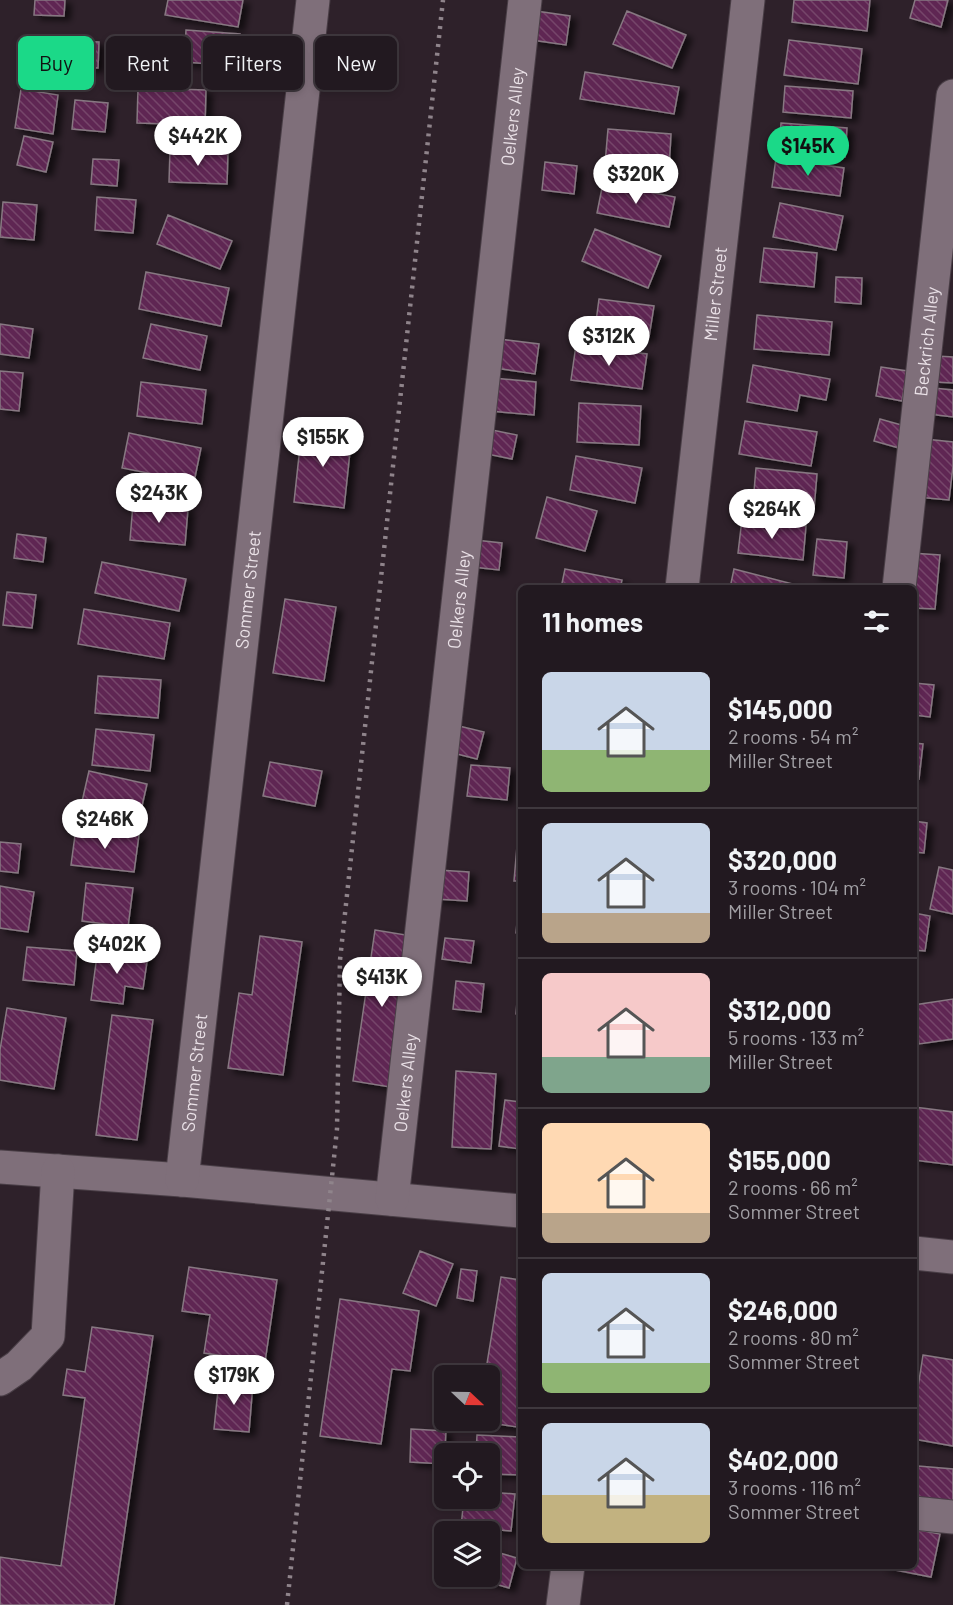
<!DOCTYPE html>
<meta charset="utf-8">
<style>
:root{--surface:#221920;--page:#2a2229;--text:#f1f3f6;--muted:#a2a0a5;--line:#3f383e;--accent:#1bd988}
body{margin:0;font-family:Barlow,sans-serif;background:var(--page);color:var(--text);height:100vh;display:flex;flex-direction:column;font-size:22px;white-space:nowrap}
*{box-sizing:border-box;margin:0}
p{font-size:20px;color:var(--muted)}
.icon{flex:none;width:33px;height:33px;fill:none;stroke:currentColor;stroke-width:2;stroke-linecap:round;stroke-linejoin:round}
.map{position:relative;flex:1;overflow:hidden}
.panel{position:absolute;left:518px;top:585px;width:399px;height:984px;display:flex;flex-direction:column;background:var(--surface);border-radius:9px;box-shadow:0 3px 9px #0003,0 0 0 2px var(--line)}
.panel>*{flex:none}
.guide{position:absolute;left:18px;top:36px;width:410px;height:54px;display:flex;gap:12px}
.needle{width:39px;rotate:112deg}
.tools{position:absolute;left:434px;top:1365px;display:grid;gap:12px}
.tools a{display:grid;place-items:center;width:66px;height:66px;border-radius:9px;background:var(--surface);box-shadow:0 3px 9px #0003,0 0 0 2px var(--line);font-size:30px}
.price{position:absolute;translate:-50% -51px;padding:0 14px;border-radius:21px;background:#fff;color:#222;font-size:20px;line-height:39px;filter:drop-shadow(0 2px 3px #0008)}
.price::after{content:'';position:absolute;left:50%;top:36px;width:18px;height:14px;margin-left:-9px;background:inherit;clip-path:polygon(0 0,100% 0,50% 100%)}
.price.active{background:var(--accent);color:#111}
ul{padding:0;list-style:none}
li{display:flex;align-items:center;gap:18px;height:150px;padding:0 24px}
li+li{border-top:2px solid var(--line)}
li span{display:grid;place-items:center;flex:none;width:168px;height:120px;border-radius:9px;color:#555}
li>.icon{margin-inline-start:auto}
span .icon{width:72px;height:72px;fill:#fffc;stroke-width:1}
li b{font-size:26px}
h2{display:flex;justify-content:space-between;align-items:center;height:72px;padding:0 24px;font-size:26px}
.pill{padding:0 21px;border-radius:9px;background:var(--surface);box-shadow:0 3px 9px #0003,0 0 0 2px var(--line);font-size:21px;line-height:54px}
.pill.active{background:var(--accent);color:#111}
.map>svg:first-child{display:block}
.building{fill:url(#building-back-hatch);stroke:#877882;stroke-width:1.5;filter:url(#shadow)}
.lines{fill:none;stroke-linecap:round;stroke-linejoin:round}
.minor-casing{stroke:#493e46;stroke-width:35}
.minor{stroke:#7f6f7a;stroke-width:33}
.rail{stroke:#8f848b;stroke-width:4.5;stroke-dasharray:3 6;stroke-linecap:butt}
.labels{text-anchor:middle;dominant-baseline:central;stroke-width:5;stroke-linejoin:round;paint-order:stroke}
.street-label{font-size:18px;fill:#eae1e7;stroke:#130d11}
</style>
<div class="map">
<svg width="953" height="1605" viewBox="0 0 953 1605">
<defs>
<pattern id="building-back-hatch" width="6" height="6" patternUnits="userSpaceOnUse" patternTransform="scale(1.5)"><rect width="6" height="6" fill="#5f2652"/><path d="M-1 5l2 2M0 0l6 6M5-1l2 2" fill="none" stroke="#76456b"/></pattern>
<filter id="shadow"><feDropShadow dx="6" dy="4" stdDeviation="3" flood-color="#0009"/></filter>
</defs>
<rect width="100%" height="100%" fill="#2e212a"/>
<path class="building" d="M35 0H65L64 16 34 15Z
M168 0H243L238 27 165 15Z
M794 0H870L867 31 792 22Z
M915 0H948L941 27 910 18Z
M536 11 570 16 566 45 532 40Z
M627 11 686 35 672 68 613 44Z
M186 30 240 34 238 66 184 62Z
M789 40 862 49 858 84 784 75Z
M70 41 99 42 98 68 69 67Z
M585 72 679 87 674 114 580 99Z
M785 86 853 91 851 118 783 112Z
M138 88 206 90 205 125 137 123Z
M21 89 58 95 53 134 15 128Z
M75 100 108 103 105 132 72 129Z
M781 123 847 128 845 157 779 152Z
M608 129 671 134 669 169 605 164Z
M24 136 53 142 46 172 17 165Z
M170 149 228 152 227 184 169 182Z
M776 158 844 168 840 196 772 187Z
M93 159 119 160 117 186 91 184Z
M545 162 577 166 574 194 542 190Z
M603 183 675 197 669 227 597 213Z
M97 197 136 200 133 233 95 230Z
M3 202 37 205 34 240 0 237Z
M780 203 843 216 836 250 773 237Z
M168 215 232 241 220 269 157 244Z
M595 229 661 256 648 288 582 261Z
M764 248 817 253 814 287 760 282Z
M146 272 229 288 221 326 139 309Z
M836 277 862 278 861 304 835 302Z
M599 299 654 306 649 337 595 329Z
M757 315 832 322 829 355 754 349Z
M0 324 33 329 29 358 0 354Z
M151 324 207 336 200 370 143 358Z
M499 339 539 344 535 374 495 368Z
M576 345 647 354 642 389 571 380Z
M936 356 953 357V383L935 382Z
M753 365 830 379 826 400 800 395 797 411 747 402Z
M881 367 907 371 902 401 876 396Z
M0 371 23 373 19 411 0 409Z
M493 378 536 382 534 415 490 411Z
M141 382 206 390 202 424 137 416Z
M933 388 953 390V417L929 414Z
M579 403 641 406 639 445 577 442Z
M880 419 905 426 899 448 874 441Z
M745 421 817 432 811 466 739 454Z
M302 428 352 433 344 508 294 502Z
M492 430 517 435 512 459 487 454Z
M129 433 201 448 194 482 122 468Z
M925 439 953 442V466L949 500 917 497Z
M576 456 642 468 635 503 570 490Z
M756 468 817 474 814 509 753 503Z
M547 497 597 511 585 551 536 538Z
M133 504 188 509 185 545 130 540Z
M742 519 806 526 803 560 738 553Z
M17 534 46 538 43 562 14 558Z
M817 539 847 542 844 578 813 575Z
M475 540 502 543 499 570 473 567Z
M911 553 940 555 935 609 914 608Z
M102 562 186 579 179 611 95 593Z
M565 569 622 580 620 588H561Z
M734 569 808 588H730Z
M7 592 36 595 32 628 3 625Z
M285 599 336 607 324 681 273 673Z
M84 609 170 623 164 659 78 644Z
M98 676 161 680 158 718 95 713Z
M914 683 934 685 930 717 914 715Z
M459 726 484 732 477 759 453 753Z
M96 729 154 735 150 771 92 765Z
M914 743 923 744 919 779 914 778Z
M270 762 322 771 315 806 263 796Z
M471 765 510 768 507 800 467 796Z
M89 771 147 784 139 819 81 806Z
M914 821 927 823 924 853 914 852Z
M76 828 139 835 134 872 71 865Z
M0 842 21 844 18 873 0 871Z
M517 846H520V881H514Z
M939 867 953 870V914L930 909Z
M438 870 469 872 467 901 436 899Z
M86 883 133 888 128 927 82 921Z
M0 886 34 892 28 932 0 928Z
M519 902H520V934L516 933Z
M914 913 930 916 925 951 914 950Z
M375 930 412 936 390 1087 353 1081Z
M260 936 302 942 283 1075 228 1068 239 993 252 995Z
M445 938 474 941 471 963 442 959Z
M27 947 77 951 74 985 23 980Z
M98 948 148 955 143 989 125 986 123 1004 91 1000Z
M456 981 484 984 481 1012 453 1009Z
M518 990 520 991V1015L516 1014Z
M953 999V1039L919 1044 914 1005Z
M7 1008 66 1018 54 1089 0 1080V1050Z
M112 1015 153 1020 137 1140 96 1135Z
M456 1071 496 1074 491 1149 452 1147Z
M505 1100 520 1102V1149L499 1146Z
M914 1107 953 1112V1165L914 1160Z
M420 1251 453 1264 436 1306 403 1293Z
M189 1267 277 1280 265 1362 204 1353 210 1315 182 1311Z
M461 1269 477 1271 473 1301 457 1298Z
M501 1277 520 1280V1407L517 1427 477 1421 489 1420V1376H485Z
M340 1299 419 1311 410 1371 392 1369 381 1444 320 1436Z
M92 1327 153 1336 114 1605H0V1557L61 1566 85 1398 63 1395 67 1369 85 1372Z
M923 1355 953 1360V1446L914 1439V1413Z
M219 1380 253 1383 249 1432 214 1429Z
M411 1429 446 1431 444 1464 410 1462Z
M477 1435 520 1437V1475L489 1474V1454H476Z
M918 1466 953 1469V1505L915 1501Z
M489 1492 515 1494 511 1531 461 1527 464 1498H489Z
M914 1529 940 1534 931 1577 880 1567 914 1566Z
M489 1550 517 1558 509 1588 468 1576H489Z"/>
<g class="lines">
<g class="minor-casing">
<g id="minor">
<path id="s1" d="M682 588 748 0"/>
<path id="s2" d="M899 588 953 96"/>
<path d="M0 1167 182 1180 520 1211"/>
<path id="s3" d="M182 1180 313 0"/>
<path id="s4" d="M392 1199 525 0"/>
<path d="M914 1253 953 1257"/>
<path d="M0 1379 19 1366 48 1336 58 1171"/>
<path d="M914 1513 953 1517"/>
<path d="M563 1605 568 1566"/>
</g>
</g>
<use href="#minor" class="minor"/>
<path class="rail" d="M287 1605 337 1129 340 960 443 0"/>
</g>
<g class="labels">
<g class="street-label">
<text stroke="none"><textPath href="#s4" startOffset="1089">Oelkers Alley</textPath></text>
<text stroke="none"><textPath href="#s1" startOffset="296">Miller Street</textPath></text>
<text stroke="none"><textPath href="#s2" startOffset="248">Beckrich Alley</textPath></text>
<text stroke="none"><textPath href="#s3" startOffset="594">Sommer Street</textPath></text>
<text stroke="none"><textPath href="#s4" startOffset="603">Oelkers Alley</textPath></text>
<text stroke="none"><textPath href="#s3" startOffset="108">Sommer Street</textPath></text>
<text stroke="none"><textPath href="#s4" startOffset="117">Oelkers Alley</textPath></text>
</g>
</g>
</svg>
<div class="tools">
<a><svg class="needle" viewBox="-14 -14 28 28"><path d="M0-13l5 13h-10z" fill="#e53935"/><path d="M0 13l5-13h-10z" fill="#a2a0a5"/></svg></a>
<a><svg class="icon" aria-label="locate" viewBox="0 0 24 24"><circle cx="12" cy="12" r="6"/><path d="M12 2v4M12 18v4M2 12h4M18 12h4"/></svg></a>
<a><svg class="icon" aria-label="layers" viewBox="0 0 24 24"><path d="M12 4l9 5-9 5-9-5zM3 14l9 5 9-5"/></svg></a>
</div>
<b class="price" style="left:198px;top:167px">$442K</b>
<b class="price active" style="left:808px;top:177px">$145K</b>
<b class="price" style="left:636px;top:205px">$320K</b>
<b class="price" style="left:609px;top:367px">$312K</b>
<b class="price" style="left:323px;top:468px">$155K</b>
<b class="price" style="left:159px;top:524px">$243K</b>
<b class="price" style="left:772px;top:540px">$264K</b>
<b class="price" style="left:105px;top:850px">$246K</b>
<b class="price" style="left:117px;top:975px">$402K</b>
<b class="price" style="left:382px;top:1008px">$413K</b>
<b class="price" style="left:234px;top:1406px">$179K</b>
<div class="guide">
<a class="pill active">Buy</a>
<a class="pill">Rent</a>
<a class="pill">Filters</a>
<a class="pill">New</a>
</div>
<section class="panel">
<h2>11 homes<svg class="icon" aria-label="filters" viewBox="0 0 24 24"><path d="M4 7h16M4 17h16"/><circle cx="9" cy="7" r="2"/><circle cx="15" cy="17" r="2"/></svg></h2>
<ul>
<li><span style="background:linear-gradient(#c9d6e8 65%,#8fb573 0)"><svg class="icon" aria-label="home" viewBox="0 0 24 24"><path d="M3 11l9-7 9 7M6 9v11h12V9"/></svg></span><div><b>$145,000</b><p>2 rooms · 54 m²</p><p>Miller Street</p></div></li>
<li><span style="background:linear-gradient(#c9d6e8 75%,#b9a48a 0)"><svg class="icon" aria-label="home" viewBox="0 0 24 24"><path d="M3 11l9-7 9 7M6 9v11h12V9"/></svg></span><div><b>$320,000</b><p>3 rooms · 104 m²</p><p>Miller Street</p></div></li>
<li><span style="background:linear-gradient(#f6c9c9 70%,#7fa58c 0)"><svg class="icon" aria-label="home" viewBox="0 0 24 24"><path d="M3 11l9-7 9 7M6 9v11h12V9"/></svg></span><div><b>$312,000</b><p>5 rooms · 133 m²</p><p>Miller Street</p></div></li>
<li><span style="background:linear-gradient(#ffd9b3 75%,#b9a48a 0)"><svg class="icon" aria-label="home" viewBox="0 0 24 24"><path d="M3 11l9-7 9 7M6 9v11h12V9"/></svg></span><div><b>$155,000</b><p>2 rooms · 66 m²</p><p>Sommer Street</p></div></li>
<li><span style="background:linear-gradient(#c9d6e8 75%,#8fb573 0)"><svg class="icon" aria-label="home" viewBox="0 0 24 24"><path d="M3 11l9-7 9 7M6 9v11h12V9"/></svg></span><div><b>$246,000</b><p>2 rooms · 80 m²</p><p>Sommer Street</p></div></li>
<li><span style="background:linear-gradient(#c9d6e8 60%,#c2b280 0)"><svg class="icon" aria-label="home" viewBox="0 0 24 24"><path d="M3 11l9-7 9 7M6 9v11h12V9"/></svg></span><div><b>$402,000</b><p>3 rooms · 116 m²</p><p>Sommer Street</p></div></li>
</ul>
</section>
</div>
